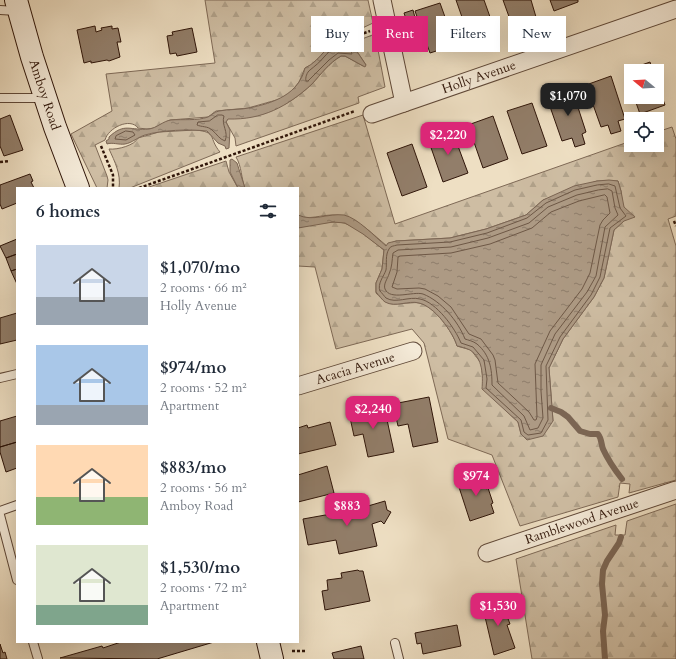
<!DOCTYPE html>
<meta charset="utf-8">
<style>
:root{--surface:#fff;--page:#f6f6f7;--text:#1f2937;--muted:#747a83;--accent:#db2777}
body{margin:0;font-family:Cardo,serif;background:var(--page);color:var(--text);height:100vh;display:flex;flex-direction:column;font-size:15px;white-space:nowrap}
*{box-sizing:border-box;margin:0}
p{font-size:13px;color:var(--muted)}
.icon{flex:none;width:22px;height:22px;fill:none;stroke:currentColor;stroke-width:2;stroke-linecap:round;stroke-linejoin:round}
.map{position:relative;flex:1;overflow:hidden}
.sheet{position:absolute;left:16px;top:187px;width:283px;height:456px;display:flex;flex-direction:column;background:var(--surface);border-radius:0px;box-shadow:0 4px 16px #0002}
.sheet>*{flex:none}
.top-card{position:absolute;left:311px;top:16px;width:305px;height:36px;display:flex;gap:8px}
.needle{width:26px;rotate:288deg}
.buttons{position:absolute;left:624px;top:64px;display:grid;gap:8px}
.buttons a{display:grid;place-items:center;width:40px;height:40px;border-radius:0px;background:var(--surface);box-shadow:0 4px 16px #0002;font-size:20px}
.price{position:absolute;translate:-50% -34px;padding:0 9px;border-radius:8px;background:var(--accent);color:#fff;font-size:13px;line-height:26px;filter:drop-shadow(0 1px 2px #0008)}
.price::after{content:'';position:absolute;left:50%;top:24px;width:12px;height:9px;margin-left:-6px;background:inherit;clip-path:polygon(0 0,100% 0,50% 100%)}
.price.selected{background:#222;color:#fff}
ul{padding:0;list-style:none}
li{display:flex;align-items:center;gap:12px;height:100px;padding:0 20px}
li span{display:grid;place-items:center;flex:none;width:112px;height:80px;border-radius:0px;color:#555}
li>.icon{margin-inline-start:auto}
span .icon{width:48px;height:48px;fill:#fffc;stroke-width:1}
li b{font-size:17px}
h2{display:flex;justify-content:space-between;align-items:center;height:48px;padding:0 20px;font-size:17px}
.chip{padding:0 14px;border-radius:0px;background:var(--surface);box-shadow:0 4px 16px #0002;font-size:14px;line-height:36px}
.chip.selected{background:var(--accent);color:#fff}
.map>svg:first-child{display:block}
.forest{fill:url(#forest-firs);stroke:#7e6956}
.water{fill:url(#water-ripples);stroke:#7b6553}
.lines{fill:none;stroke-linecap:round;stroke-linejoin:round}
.shore{stroke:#6e5846;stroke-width:1}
.stream{stroke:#7b6553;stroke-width:6}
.building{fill:#927e6a;stroke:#2f1509}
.lane-casing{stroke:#5f4838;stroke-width:10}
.street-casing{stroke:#5f4838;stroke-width:19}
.secondary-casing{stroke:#2f1509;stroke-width:24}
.path{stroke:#2f1509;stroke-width:2.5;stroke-dasharray:3 2;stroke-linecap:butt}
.lane{stroke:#f4ead8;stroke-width:8}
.street{stroke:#f4ead8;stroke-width:17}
.secondary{stroke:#f4ead8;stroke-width:22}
.labels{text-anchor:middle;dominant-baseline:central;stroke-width:3;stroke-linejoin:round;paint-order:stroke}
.street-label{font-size:13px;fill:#2f1509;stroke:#f4ead8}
</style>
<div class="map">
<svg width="676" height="659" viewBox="0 0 676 659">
<defs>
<pattern id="forest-firs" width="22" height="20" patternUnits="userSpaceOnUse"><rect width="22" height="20" fill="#cebda3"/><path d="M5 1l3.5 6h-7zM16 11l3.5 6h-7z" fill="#b1a28b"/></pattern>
<pattern id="water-ripples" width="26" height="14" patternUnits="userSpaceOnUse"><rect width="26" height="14" fill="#ad9a84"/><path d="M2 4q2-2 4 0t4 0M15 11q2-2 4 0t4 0" fill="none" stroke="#8d7c6a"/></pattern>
</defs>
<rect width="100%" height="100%" fill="#eedfc3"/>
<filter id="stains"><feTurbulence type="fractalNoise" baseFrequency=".005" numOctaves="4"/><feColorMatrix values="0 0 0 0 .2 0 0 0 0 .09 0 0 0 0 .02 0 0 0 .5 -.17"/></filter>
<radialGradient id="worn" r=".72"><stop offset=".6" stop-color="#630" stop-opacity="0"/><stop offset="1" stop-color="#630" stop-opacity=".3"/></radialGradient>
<path class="forest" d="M205 0H368L373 23 354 32 346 34 311 65 305 68 299 82 291 92 280 99 248 108 216 111 208 117 170 120 154 128 147 129 138 128C130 117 108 128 105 140L95 145 107 176 108 180 107 188H97L71 134 112 111 106 74 215 63Z
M375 34 385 87 358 97 359 103 236 146 235 138 226 122 228 118C261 119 289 106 312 84 321 74 329 63 341 56H345L363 66 366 65 356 50 354 42Z
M363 115 395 224 631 141V145H657V132L672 127 676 139V216L668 219 676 246V480L629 493 630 484 620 483 618 497 520 526 492 455 448 439 424 343 412 329 336 349 315 267 298 266V228L300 227C312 225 334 220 344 223 359 228 372 241 384 250L382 269 376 283V293C389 307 391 304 409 303 412 303 416 302 419 303 434 306 453 332 457 346L471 350 481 363 483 379 501 406 518 422 521 434 553 421 549 368 563 339 594 297 604 278 614 230 624 221 621 191 618 181H597L543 200 526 215 486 229 450 238 396 241 387 246C371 233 355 215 333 215 320 215 310 220 298 216V188H245C241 178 242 167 236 157Z
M195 130C218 132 208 138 220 152L130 188H119C121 174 115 162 109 149 118 150 135 145 138 138L159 132Z
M226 161 229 172 238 188H146Z
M676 504V659H532L516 559 616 525 615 535H625L627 521Z"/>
<path class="water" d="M346 34 352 37 356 50 366 65 365 67 345 56H341C329 63 321 74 312 84 287 107 262 120 228 119L226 122 230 130 229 148 226 149 225 146 218 143 207 131C189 129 162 130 145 135 138 137 132 143 125 144 119 145 112 142 107 144L106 141 109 139V137C125 122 130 131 149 129 157 128 163 121 171 120 183 119 197 121 208 117 212 115 214 112 219 111 229 109 239 110 249 108 274 103 299 94 305 68 322 60 327 42 346 34Z
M232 159 237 163 245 188H238L230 172V160Z
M609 180 618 181 621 191 624 207 635 217 624 221 614 230 604 278 594 297 563 339 549 368 553 421 543 436 527 440 521 434 518 422 482 389C483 376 483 358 470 350 466 348 461 347 457 346 453 332 434 306 419 303 408 300 396 308 385 302 382 300 379 295 376 292V283L382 269 384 250 363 234 345 223 333 222 298 228V215C313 222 328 213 344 215 358 218 375 237 386 246L388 243 396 241 450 238 486 229 526 215 543 200 574 186 597 181Z"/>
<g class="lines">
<path class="shore" d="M345 38 349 40 352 54 338 53 329 60 308 81H306C305 78 307 72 310 70 315 66 320 62 324 57 331 50 336 43 345 38Z
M218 115H222L224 116C221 125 229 132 225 141 219 139 217 134 212 130 208 126 201 127 197 125L198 122 209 121Z
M126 131 133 132 135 135 126 140 115 139 116 136Z
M609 184 615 186 620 208 626 216 610 228 600 277 591 295 560 337 546 366 548 420 541 433 528 435 524 432 521 420 486 388 487 379 484 360 473 347 461 343C455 328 436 302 420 299 409 296 396 304 386 298 385 297 381 292 380 291 377 284 384 276 386 270 387 264 385 255 389 249 390 246 394 246 397 245L450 242 487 233 527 218 546 203 575 190 597 185Z
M608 189 612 191 615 208 618 215 605 227 596 276 587 292 555 334 541 365V391L543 418 538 428 530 430 524 416 492 385C492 369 490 355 477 344 473 341 468 340 465 339 458 321 441 301 423 294 413 291 390 301 385 289 383 284 388 278 389 274 392 268 392 260 393 253L398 250 451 247 488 238 529 223 548 207 577 195 598 190Z
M605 195 607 197 610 213 603 220 600 225 590 273 582 289 550 331 535 364 537 417 536 420H534L529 412 498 383 495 360 493 355 481 339 469 334 451 307 438 296 425 289 419 288 397 289 392 287 397 272 398 257 400 256 451 253 490 244 532 228 551 212 579 201Z"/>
<path class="stream" d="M551 408 561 412 568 417 580 431 590 434H598C602 439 601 444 603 449 608 460 615 470 622 479
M605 659 603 631 605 615 602 584 603 570 607 561 619 543 621 537"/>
</g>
<path class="building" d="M456 0H484L495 31 470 40Z
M503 0H531L536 17 512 25Z
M550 0H578V2L554 11Z
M440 3 455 45 430 53 415 11Z
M413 10 418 29 410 31 404 13Z
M95 26 96 32 102 30 101 28 112 26V29L118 28 121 42H117L120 57 109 61 107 60 91 63V61L84 63 77 30Z
M192 28 197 52 177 56 176 53 170 54 167 36 173 35 172 32Z
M650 62 653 71H631V87L625 71Z
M611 76 625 119 618 121 621 131 611 134 608 125 601 127 586 85Z
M657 83 665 105 640 114 634 97H657Z
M572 89 586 132 582 134 585 144 575 147 572 138 562 141 547 98Z
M532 103 547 146 522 154 507 111Z
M10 115 23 150 4 156 0 146V119Z
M493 116 508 159 483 168 468 125Z
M452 130 468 173 443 182 428 139Z
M412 144 427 187 402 196 387 153Z
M30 174 33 181 31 182 34 188H17V203L2 209 0 204V185Z
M17 239V254L6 258 0 246Z
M17 254V269L11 271 6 258Z
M17 269V284L11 271Z
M17 313V340L0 344V318Z
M429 397 438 442 413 447 408 424 398 426 393 404Z
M384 406 394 452 368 457 363 434 354 436 349 413Z
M17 416V442L0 447V421Z
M330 422 336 445 298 454V428L307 425 308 428Z
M17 442V468L6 472 0 452V447Z
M327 466 334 493 298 502V475Z
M480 473 486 489 488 488 493 503 491 504 494 513 470 521 457 481Z
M385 501 387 510 391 512 384 524 381 521 372 524 377 546 339 554 336 540 308 545 303 519 331 514 330 511 367 503 368 506Z
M358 570 359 571H363L370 601 325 610 322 591 328 590 327 580 342 578 341 573Z
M498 599 502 609 504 608 510 624 507 625 515 648 494 655 482 604Z
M457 625 461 646 423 654 421 643 417 644 415 633Z
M121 642H214L157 659 60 658 102 646 103 648Z
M0 644 3 653 5 652 7 659H0Z
M361 646 364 659H334L332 653Z"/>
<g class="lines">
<g class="lane-casing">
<path id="lane" d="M0 10 17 11
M0 98H43
M0 378 17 374
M0 511 17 505
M0 515 17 580
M33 642 38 659
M395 643 399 659"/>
</g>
<g class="street-casing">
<g id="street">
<path d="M382 0 404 103"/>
<path id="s1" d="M372 114 676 9"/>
<path id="s2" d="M298 386 413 351"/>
<path id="s3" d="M487 553 676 490"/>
</g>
</g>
<g class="secondary-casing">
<g id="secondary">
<path id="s4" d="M16 0 32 57 55 127 78 188"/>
<path d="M268 642 272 659"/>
</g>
</g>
<path class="path" d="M359 35 370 31
M101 146 113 175V188
M0 162 10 161
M139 188 355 111
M674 221 676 226
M292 651H307"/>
<use href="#lane" class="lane"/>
<use href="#street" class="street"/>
<use href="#secondary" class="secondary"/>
</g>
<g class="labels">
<g class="street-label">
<text stroke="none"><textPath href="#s1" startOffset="113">Holly Avenue</textPath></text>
<text stroke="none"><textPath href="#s4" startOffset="99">Amboy Road</textPath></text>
<text stroke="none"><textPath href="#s2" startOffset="60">Acacia Avenue</textPath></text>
<text stroke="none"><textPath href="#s3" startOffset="100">Ramblewood Avenue</textPath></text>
</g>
</g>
<rect width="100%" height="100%" filter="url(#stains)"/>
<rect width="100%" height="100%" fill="url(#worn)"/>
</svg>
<div class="buttons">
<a><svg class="needle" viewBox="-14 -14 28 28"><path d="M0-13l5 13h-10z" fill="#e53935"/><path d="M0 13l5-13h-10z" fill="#747a83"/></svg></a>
<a><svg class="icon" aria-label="locate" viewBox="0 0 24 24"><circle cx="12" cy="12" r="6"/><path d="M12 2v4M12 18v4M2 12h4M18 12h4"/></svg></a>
</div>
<b class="price selected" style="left:568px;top:117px">$1,070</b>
<b class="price" style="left:448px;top:156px">$2,220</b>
<b class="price" style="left:373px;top:430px">$2,240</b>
<b class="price" style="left:476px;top:497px">$974</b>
<b class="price" style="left:347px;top:527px">$883</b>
<b class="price" style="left:498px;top:627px">$1,530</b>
<div class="top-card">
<a class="chip">Buy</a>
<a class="chip selected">Rent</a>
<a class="chip">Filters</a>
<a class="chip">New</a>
</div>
<section class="sheet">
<h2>6 homes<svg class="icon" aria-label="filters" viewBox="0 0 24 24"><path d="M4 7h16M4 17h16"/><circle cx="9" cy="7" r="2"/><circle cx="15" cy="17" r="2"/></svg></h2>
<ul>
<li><span style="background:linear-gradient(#c9d6e8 65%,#9aa5b1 0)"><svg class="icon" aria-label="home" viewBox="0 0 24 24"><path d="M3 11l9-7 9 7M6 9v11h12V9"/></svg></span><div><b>$1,070/mo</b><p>2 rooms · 66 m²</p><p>Holly Avenue</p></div></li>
<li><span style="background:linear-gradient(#a9c7e8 75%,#9aa5b1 0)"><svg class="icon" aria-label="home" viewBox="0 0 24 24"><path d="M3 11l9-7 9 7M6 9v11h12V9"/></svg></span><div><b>$974/mo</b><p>2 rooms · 52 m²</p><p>Apartment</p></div></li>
<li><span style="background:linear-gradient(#ffd9b3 65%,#8fb573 0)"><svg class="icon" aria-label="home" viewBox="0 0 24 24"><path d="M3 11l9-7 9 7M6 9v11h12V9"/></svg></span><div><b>$883/mo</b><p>2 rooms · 56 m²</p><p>Amboy Road</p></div></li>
<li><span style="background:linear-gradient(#dfe7d0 75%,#7fa58c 0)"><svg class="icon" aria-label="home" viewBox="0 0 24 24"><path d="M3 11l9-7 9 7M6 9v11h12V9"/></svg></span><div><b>$1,530/mo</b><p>2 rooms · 72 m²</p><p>Apartment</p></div></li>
</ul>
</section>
</div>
